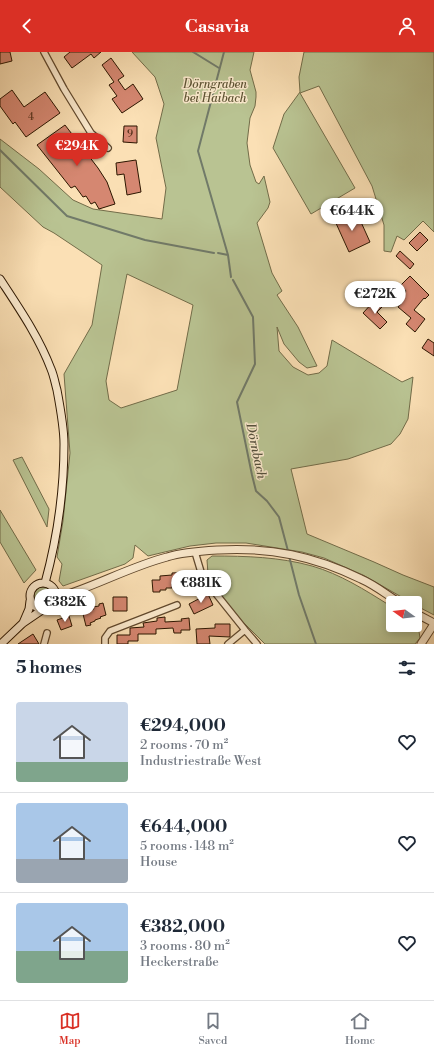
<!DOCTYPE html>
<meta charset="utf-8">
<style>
:root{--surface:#fff;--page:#f2f2f3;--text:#1f2937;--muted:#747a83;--line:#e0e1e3;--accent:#d93025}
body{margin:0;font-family:"Libre Bodoni",serif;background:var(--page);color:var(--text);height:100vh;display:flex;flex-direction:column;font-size:15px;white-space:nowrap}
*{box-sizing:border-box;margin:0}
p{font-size:13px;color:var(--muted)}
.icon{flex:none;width:22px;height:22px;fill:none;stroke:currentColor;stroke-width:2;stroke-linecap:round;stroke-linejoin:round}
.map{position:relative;height:592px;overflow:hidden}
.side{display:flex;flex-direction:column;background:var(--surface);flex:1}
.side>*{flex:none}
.needle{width:26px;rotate:285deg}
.fabs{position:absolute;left:386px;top:544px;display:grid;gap:8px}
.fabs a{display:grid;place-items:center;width:36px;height:36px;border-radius:4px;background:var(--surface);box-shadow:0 2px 10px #0003;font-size:20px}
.price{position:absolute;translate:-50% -34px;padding:0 9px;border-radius:14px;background:#fff;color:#222;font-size:13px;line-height:26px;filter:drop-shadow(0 1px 2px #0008)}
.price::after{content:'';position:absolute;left:50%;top:24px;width:12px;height:9px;margin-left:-6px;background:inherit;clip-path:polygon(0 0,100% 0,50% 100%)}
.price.on{background:var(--accent);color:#fff}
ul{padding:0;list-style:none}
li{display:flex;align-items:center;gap:12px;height:100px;padding:0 16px}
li+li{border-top:1px solid var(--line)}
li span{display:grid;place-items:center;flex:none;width:112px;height:80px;border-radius:4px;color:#555}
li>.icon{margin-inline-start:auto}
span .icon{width:48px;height:48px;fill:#fffc;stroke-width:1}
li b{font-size:17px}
h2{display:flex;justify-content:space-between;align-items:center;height:48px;padding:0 16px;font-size:17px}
header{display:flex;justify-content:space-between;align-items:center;height:52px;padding:0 16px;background:var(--accent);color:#fff;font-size:18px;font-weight:700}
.dock{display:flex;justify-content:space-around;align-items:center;height:56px;border-top:1px solid var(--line);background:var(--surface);font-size:11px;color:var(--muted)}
.dock a{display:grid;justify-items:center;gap:2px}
.dock .on{color:var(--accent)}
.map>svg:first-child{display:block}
.green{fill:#b9c392;stroke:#726c49;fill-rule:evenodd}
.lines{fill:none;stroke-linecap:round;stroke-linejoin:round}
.stream{stroke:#717a69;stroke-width:2}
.building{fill:#d58771;stroke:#2c1600}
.minor-casing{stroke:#60482d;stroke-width:8}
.tertiary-casing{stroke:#60482d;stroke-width:9}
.secondary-casing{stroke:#2c1600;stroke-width:9}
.minor{stroke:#fcebcf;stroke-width:5.5}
.tertiary{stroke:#fcebcf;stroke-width:7}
.secondary{stroke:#fcebcf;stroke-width:7}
.labels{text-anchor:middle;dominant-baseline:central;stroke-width:3;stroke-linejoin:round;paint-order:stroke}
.number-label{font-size:10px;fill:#56321c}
.park-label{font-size:12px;font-style:italic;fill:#5d5333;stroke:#fcebcf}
.water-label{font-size:13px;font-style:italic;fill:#54503d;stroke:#fcebcf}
</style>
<header><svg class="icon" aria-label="back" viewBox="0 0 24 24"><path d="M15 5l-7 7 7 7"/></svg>Casavia<svg class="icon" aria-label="person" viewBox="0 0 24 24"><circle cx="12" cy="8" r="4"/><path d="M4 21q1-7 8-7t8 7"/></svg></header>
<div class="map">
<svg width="434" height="592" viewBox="0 0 434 592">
<rect width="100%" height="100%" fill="#fbe0b5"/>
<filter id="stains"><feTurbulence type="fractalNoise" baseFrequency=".005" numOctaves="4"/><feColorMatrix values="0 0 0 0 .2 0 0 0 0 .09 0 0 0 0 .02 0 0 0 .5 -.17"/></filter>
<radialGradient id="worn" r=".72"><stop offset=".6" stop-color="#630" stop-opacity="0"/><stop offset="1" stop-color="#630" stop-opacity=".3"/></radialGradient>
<path class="green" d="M132 0H254L250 18 256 40V45L255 54 250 66 247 91 250 113 256 130 259 132 264 124 270 150 268 156 257 171 272 221 282 239 277 243 298 275 317 314 307 316 299 310 284 292 277 275 279 299 293 315 308 323 319 321 327 314 332 288 402 330 413 325 408 367 400 382 391 392 348 407 291 417 307 482 374 510 403 523 434 535V563L415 553V551H412L363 523 324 506 302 500 246 491H216L190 494 148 504 135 493 133 506 125 512 63 534 59 529 62 512 57 505 63 469 70 401 64 322 92 273 102 213 54 181 43 175 0 135V87L39 117 73 148 93 157 162 167 166 136 156 86 164 52 155 25ZM127 222 193 253 177 338 121 356 109 348 106 329Z
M304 0H434V180L423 169 404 188 397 184 391 200 384 199V173L372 134 319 34 300 41 355 136 311 162 273 96 284 62 300 40 299 25Z
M22 405 49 457 47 475 13 408Z
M0 458 36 518 24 531 0 490Z
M212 504C246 504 280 505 312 514 340 522 365 538 389 553L393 556V573H415V571L418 573 420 586 415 592H265L240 567 214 536 208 522 207 508Z
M34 544a9 9 0 1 1 18 0a9 9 0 1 1-18 0Z"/>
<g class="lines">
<path class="stream" d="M193 0 219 16
M224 0 198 99 228 203 231 225
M0 98 67 164 145 188 214 201
M218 201 228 203
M233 228 253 265 255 312 237 350 252 423 256 439 267 449 279 465 288 499
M289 504 299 543 316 592"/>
</g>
<path class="building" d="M0 0H10L12 9 0 12Z
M70 0H101L94 6 91 2 72 16 64 5Z
M111 6 124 24 118 28 125 38 133 32 143 47 122 61 112 47 117 44 109 33 114 30 102 13Z
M12 38 24 55 45 40 60 61 26 85 15 70 13 72 0 54V47Z
M65 73 98 116 107 130 115 152 99 157 95 150 91 152 86 144 83 145 75 134 71 136 37 93Z
M124 74H137V91L123 90Z
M136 108 141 140 127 143 124 122 117 123 116 111Z
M356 159 370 190 349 200 335 169Z
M420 180 428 188 417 199 409 191Z
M400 199 414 212 410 217 396 204Z
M410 224 429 243 425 247 424 246 414 258 425 267 415 280 406 272 411 266 398 255 402 250 399 248 406 239 401 233Z
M375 248 382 255 377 260 387 270 380 277 363 261Z
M428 287 434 291V304L422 296Z
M191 520 192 532H172V536H166V538H160V540H153L152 528H160V524L172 523V521Z
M208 542 213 553 194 562 189 552Z
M113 545H127V559H113Z
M103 551 106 563 100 565 101 566 95 568V569L90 571 91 573 86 574 83 562 88 560V558L94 557 93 555 99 554V552Z
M69 564 72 574 61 578 57 568Z
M165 565V570L182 569 181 567 189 566 190 578H181V581H174L173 576 156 577V582H138V589H128V592H117V583H130V576L144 575 143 571 157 569V566Z
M215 572H230V585L209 584 210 592H197L196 577 215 576Z
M33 582 39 592H18Z"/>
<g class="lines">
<g class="minor-casing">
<path id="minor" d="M44 0 64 37 91 81 108 96
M195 500 201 520 213 538 245 578 257 592
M44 592 47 581
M105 592V586L110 579 177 553
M228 592 245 578"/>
</g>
<g class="tertiary-casing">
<path id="tertiary" d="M56 546C94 535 129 515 167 505 183 500 201 499 218 498 270 495 314 504 361 527 375 533 387 543 400 551
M415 561 434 571
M421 592 434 572"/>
</g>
<g class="secondary-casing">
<path id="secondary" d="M0 227C19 256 39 285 51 317 54 324 55 331 57 338 60 354 64 376 64 392 64 438 57 487 45 531
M30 544a13 13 0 1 1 26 0a13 13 0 1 1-26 0Z
M23 571 29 557 30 549
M1 592 23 571 42 558"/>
</g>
<use href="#minor" class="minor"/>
<use href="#tertiary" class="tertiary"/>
<use href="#secondary" class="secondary"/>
</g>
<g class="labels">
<g class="number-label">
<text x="31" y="65">4</text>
<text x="130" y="82">9</text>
</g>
<g class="park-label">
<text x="215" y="32">Dörngraben<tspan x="215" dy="14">bei Haibach</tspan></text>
</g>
<g class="water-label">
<text transform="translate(256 399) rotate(78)">Dörnbach</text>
</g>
</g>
<rect width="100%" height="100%" filter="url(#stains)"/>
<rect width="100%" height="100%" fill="url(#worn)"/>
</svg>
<div class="fabs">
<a><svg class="needle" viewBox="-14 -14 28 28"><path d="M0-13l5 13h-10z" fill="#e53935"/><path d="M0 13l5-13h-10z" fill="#747a83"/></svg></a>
</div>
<b class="price on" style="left:77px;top:115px">€294K</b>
<b class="price" style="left:352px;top:180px">€644K</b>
<b class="price" style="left:375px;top:263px">€272K</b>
<b class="price" style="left:201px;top:552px">€881K</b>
<b class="price" style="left:65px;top:571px">€382K</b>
</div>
<section class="side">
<h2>5 homes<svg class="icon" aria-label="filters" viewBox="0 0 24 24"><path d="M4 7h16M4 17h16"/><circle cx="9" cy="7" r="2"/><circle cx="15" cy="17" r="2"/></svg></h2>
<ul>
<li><span style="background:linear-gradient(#c9d6e8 75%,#7fa58c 0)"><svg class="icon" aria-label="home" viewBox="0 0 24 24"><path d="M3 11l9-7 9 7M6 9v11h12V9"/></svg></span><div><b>€294,000</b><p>2 rooms · 70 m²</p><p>Industriestraße West</p></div><svg class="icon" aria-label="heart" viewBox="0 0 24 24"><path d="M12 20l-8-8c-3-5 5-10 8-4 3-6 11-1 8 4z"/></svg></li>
<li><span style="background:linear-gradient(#a9c7e8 70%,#9aa5b1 0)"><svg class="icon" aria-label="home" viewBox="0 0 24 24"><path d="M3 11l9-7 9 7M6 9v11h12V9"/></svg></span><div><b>€644,000</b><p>5 rooms · 148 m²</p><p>House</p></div><svg class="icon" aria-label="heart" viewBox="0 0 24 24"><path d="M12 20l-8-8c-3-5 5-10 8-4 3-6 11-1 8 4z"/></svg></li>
<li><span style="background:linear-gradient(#a9c7e8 60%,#7fa58c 0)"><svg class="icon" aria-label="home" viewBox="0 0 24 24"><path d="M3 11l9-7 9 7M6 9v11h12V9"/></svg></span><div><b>€382,000</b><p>3 rooms · 80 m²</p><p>Heckerstraße</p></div><svg class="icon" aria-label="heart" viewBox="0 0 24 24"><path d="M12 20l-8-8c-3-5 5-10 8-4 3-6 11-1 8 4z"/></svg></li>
</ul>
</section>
<nav class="dock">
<a class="on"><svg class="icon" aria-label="map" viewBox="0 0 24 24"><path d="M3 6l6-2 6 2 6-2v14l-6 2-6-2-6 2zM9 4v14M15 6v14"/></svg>Map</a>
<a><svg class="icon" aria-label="saved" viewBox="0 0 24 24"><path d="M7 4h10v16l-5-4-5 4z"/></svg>Saved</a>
<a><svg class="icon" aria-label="home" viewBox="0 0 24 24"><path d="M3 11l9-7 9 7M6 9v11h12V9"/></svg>Home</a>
</nav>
